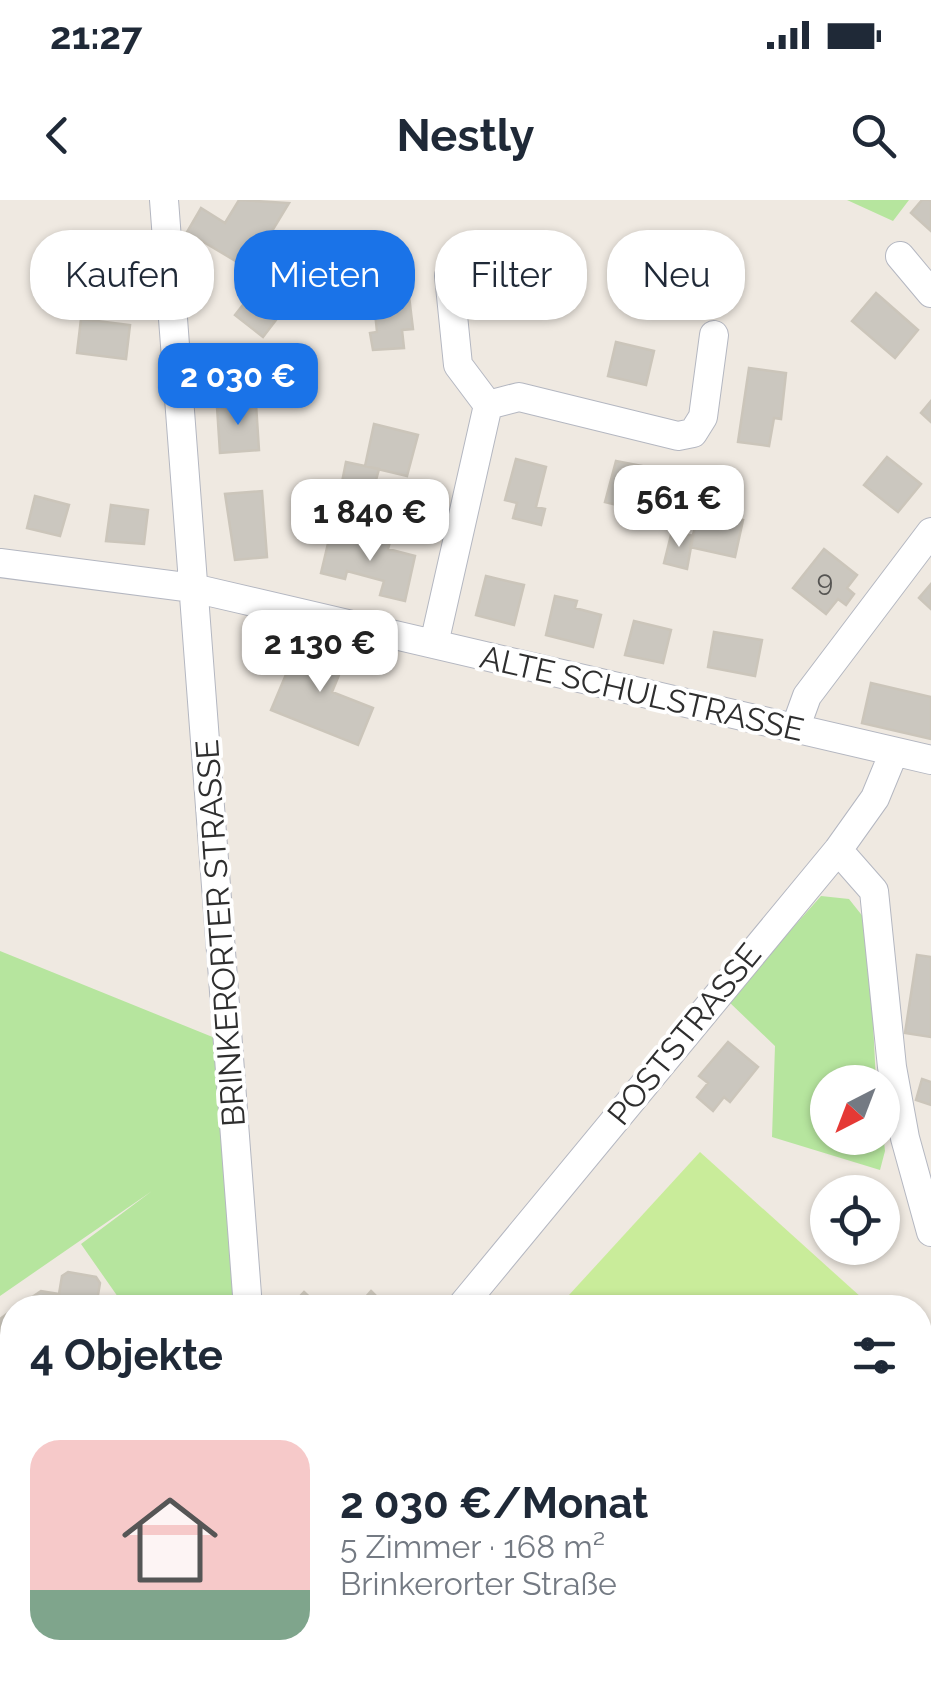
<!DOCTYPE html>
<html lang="de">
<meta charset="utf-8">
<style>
:root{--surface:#fff;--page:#f6f6f7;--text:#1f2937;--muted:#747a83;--line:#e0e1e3;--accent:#1a73e8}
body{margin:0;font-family:Raleway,sans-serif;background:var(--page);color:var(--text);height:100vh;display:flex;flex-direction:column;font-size:38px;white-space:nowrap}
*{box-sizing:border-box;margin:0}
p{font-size:32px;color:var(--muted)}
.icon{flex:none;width:55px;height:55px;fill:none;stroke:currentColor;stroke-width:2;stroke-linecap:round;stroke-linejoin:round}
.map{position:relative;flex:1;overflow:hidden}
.sheet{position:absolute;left:0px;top:1095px;width:932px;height:392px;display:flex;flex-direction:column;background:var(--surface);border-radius:40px 40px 0 0;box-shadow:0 2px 8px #0004}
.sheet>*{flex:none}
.top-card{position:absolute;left:30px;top:30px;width:872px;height:90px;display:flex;gap:20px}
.needle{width:65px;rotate:222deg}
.tools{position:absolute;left:810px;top:865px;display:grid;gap:20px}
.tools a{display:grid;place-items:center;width:90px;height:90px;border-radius:50%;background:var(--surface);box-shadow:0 2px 8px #0004;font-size:50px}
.price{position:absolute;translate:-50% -85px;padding:0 22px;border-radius:20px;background:#fff;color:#222;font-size:32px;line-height:65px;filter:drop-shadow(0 2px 5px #0008)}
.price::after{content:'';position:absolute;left:50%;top:60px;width:30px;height:22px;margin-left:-15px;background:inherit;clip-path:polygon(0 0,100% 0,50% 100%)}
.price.current{background:var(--accent);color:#fff}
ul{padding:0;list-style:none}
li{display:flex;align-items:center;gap:30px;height:250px;padding:0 30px}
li+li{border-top:2px solid var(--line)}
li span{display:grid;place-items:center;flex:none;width:280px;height:200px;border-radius:30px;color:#555}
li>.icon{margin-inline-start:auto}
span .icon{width:120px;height:120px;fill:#fffc;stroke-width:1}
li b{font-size:42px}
h2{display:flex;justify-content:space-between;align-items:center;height:120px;padding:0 30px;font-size:42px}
.chip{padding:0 35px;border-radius:40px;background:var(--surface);box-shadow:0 2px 8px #0004;font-size:35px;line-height:90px}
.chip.current{background:var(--accent);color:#fff}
.status{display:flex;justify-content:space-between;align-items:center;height:70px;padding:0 50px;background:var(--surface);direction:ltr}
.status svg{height:28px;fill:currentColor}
header{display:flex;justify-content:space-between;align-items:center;height:130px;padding:0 30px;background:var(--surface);font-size:45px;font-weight:700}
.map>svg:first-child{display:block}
.green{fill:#b6e59e}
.pitch{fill:#c9ec9a}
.building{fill:#cbc7bf;stroke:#cbc5ba;stroke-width:2.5}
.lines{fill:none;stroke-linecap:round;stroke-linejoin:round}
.street-casing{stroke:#b4b7c1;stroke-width:30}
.secondary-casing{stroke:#b4b7c1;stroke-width:42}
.street{stroke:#fff;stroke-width:28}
.secondary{stroke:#fff;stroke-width:40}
.labels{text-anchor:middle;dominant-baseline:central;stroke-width:8;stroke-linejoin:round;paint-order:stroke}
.number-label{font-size:28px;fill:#555452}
.street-label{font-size:32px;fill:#2e2e2e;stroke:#fff}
</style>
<div class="status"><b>21:27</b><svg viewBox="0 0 49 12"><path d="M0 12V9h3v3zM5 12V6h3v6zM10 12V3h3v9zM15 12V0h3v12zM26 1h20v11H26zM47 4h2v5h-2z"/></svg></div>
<header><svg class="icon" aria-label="back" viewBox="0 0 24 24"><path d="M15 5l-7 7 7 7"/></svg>Nestly<svg class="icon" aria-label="search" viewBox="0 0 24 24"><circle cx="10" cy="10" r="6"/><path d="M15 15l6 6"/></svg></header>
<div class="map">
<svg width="931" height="1487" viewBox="0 0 931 1487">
<rect width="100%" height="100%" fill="#efe9e1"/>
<path class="green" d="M847 0H909L893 21Z
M821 696 849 699 868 723 876 882H828V938H882L883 932 885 951 880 970 772 937 775 846 728 801Z
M0 751 215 838 236 1107H125L81 1044 152 991 0 1096Z
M0 1413 12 1432V1475H42L50 1487H0Z"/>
<path class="pitch" d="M700 952 872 1107H558Z"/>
<path class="building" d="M239 0 289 3 249 69 187 32 201 8 225 23Z
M922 0H931V31L911 13Z
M86 37 126 42 121 75 82 70Z
M264 78 292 99 263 137 235 115Z
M408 88 413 129 402 130 404 148 373 150 370 133 377 132 373 92Z
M876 93 918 130 895 158 852 121Z
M81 119 130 125 126 159 77 153Z
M616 142 654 151 646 185 608 176Z
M749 168 786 173 781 219 774 218 769 246 738 242Z
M931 201V222L921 213Z
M256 204 259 250 220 253 217 207Z
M374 224 418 235 407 276 365 266Z
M887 257 921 284 898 312 864 285Z
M516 259 546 267 536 307 545 309 541 325 513 318 517 303 505 300Z
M616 261 673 272 662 316 605 302Z
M346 262 379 269 372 295 341 287Z
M262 291 267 357 235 360 225 294Z
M703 295 738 303 734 319 743 320 735 357 690 347Z
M35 296 69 305 60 336 27 328Z
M111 305 148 310 144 344 106 341Z
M672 331 693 336 687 369 664 363Z
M330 335 367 344 369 338 390 342 388 349 415 356 405 401 380 395 384 381 347 371 345 379 321 373Z
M824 349 857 375 847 388 854 394 846 405 838 399 826 414 793 388Z
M486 376 524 385 514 425 476 415Z
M931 384V409L919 398Z
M555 396 577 401 575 408 601 415 593 447 546 435Z
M634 421 671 430 663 463 625 455Z
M714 432 762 440 755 476 708 467Z
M301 439 346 458 332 492 373 508 358 545 271 510Z
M871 483 931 497V539L862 523Z
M917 755 931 757V837L905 833Z
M728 842 758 867 730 902 724 897 713 911 697 897 708 883 699 876Z
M922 879 931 882V905L916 900Z
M68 1072 96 1077 100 1083 97 1101 117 1108H16L41 1091 59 1094 62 1076Z
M371 1091 388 1108H356Z
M304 1092 321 1108H289Z
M12 1110V1184L0 1165V1119Z
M931 1339V1423L930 1424 920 1410V1403L929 1396 920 1384V1347Z
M206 1475H237L245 1481 240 1487H196Z
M587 1475H608L594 1485Z
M777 1475H798L784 1485Z"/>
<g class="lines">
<g class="street-casing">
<path id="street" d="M164 0 248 1108
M900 56 931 93
M488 205 519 197 678 236 693 233 703 217 714 135
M0 363 193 388 931 560
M434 444 488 205 458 165 449 76
M795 529 807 496 931 332
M838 650 874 691 892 867 905 938 931 1032
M460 1108 838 650 875 598 894 552
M920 1299 931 1291
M325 1475 339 1487
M146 1487 156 1475
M661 1487 678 1475"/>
</g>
<g class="secondary-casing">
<path id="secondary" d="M0 1381 12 1399
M64 1475 72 1487"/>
</g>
<use href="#street" class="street"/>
<use href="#secondary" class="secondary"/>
</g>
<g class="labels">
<g class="number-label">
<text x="825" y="381">9</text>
</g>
<g class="street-label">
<text transform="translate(642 493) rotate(13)">ALTE SCHULSTRASSE</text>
<text transform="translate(220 733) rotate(-94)">BRINKERORTER STRASSE</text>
<text transform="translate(684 834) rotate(-51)">POSTSTRASSE</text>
</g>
</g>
</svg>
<div class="tools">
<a><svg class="needle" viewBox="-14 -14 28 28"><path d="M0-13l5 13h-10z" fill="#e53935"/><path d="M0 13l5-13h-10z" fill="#747a83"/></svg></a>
<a><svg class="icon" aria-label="locate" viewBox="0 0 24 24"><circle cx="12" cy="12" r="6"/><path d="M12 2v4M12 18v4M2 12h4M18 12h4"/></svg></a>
</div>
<b class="price current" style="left:238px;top:228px">2 030 €</b>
<b class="price" style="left:679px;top:350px">561 €</b>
<b class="price" style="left:370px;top:364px">1 840 €</b>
<b class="price" style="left:320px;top:495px">2 130 €</b>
<div class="top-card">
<a class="chip">Kaufen</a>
<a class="chip current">Mieten</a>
<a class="chip">Filter</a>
<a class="chip">Neu</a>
</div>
<section class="sheet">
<h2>4 Objekte<svg class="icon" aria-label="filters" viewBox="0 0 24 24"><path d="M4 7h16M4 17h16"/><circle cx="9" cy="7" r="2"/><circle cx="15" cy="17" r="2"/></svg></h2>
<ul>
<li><span style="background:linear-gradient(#f6c9c9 75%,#7fa58c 0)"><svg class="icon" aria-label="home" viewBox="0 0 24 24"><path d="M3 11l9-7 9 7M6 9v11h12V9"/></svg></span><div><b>2 030 €/Monat</b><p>5 Zimmer · 168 m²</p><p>Brinkerorter Straße</p></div></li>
</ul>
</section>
</div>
